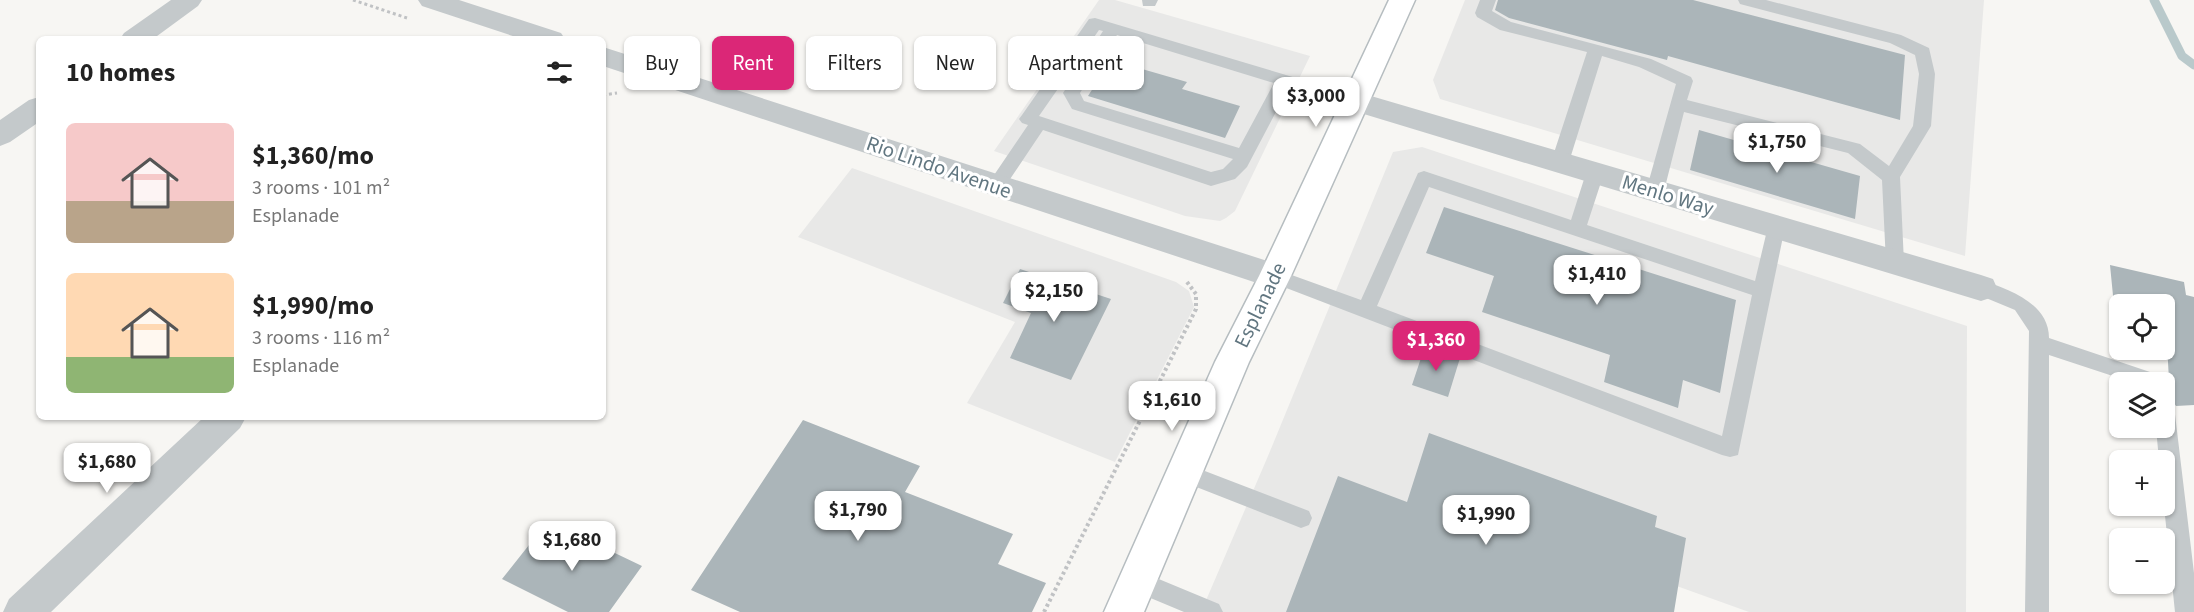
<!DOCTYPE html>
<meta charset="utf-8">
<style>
:root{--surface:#fff;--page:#f6f6f6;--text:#222;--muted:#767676;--accent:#db2777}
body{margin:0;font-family:"Source Sans 3",sans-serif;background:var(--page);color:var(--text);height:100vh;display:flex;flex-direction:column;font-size:22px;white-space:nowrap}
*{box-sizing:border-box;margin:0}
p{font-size:20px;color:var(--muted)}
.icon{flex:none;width:33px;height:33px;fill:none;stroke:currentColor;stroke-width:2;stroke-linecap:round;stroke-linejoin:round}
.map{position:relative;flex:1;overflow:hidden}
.sheet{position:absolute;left:36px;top:36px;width:570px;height:384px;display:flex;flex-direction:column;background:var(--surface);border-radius:9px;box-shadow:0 2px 4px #0004}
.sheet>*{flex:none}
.top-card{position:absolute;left:624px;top:36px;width:570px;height:54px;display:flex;gap:12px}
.buttons{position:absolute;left:2109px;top:294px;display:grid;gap:12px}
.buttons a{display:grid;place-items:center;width:66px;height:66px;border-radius:9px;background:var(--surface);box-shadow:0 2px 4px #0004;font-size:30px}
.price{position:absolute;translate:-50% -51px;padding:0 14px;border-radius:12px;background:#fff;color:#222;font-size:20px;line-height:39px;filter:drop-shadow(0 2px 3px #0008)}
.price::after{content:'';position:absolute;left:50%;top:36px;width:18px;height:14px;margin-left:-9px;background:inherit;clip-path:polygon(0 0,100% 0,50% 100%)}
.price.current{background:var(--accent);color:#fff}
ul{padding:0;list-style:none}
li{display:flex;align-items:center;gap:18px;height:150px;padding:0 30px}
li span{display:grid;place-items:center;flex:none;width:168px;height:120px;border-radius:9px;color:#555}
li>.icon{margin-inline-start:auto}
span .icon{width:72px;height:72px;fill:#fffc;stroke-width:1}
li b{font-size:26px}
h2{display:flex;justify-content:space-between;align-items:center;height:72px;padding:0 30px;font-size:26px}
.pill{padding:0 21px;border-radius:9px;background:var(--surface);box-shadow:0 2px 4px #0004;font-size:21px;line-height:54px}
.pill.current{background:var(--accent);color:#fff}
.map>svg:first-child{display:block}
.built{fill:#e8e8e7}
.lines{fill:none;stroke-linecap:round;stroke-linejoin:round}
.stream{stroke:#b9c9cb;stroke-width:9}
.building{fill:#abb5b9}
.secondary-casing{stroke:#b6bdc0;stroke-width:3}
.path-far1{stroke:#c0c2c4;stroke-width:3;stroke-dasharray:3 3;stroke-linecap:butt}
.path{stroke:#c0c2c4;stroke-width:4;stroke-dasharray:3 3;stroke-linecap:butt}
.lane{fill:#c4c9cb;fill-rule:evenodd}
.street{fill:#c4c9cb;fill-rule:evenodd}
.secondary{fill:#fff;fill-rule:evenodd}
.labels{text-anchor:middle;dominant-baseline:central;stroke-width:6;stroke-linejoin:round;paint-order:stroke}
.street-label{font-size:21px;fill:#617680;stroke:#fff}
</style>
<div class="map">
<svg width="2194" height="612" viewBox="0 0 2194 612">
<rect width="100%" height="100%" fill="#f7f6f3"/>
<path class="built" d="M1099 0H1115L1310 56 1235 211 1226 218 1220 221 1185 216 994 151Z
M1465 0H1984L1965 256 1440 99 1433 80Z
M1422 147 1967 326 1966 612H1749L1660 580 1654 612H1201L1268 456 1393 152Z
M852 168 1176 282 1189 291 1194 307 1115 462 967 403 1015 322 798 237Z"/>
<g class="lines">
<path class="stream" d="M2154 0 2182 56 2194 65"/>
</g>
<path class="building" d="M1498 0H1693L1905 55 1900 120 1668 56 1667 60 1509 18 1495 10Z
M1111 60 1187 82 1182 89 1240 106 1225 138 1088 96Z
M1699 130 1860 176 1855 219 1690 170Z
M1444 207 1736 300 1720 393 1683 380 1678 408 1604 382 1610 355 1482 312 1494 276 1426 253Z
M2110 265 2184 282 2186 295 2194 297V405L2176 406 2170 397 2167 345 2164 344V304H2120V327L2116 326Z
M1020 269 1111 299 1071 380 1010 358 1031 313 1003 303Z
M1425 346 1460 358 1448 397 1412 385Z
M803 420 920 466 905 492 1013 534 998 564 1046 583 1032 612H740L691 590Z
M1429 433 1657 516 1655 527 1686 538 1674 612H1286L1338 476 1407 502Z
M548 521 642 566 609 612H568L502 579Z"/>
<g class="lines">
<g class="secondary-casing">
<path id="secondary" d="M1389 0H1415L1291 276 1249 362 1144 612H1104L1215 362 1259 276Z"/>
</g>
<path class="path-far1" d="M353 0 407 18
M603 95 617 93"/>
<path class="path" d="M1044 612 1196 309V294L1187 282"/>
<path class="lane" d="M1142 0H1158L1155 6H1143Z
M1480 0H1496L1492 11 1511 22 1651 59 1691 77 1693 81 1687 100 1860 144 1889 166 1913 126 1919 74 1915 55 1890 43 1740 4 1738 0H1766L1901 35 1929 48 1935 74 1931 126 1900 177 1904 263 1902 268 1895 270 1888 268 1886 263 1882 180 1848 153 1684 112 1664 191 1661 196 1655 198 1649 196 1646 191 1676 84 1639 67 1602 56 1569 162 1566 167 1560 168 1554 167 1551 162 1587 52 1500 30 1477 17 1475 13Z
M1095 18 1360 97 1362 101 1360 105 1354 107 1289 87 1247 167 1235 179 1211 186 1043 130 1002 191 996 193 990 191 987 186 990 181 1028 125 1022 123 1019 119 1022 115 1089 19ZM1099 30 1103 31 1063 93 1072 109 1233 159 1223 169 1211 172 1039 116ZM1117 35 1274 83 1239 148 1084 101 1080 93Z
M1595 166 1601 168 1604 173 1587 225 1755 281 1769 222 1776 220 1783 222 1785 227 1738 455 1730 457 1722 455 1268 281 1265 276 1268 271 1275 269 1361 300 1418 173 1424 171 1571 220 1586 173 1589 168ZM1429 187 1752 295 1722 436 1377 306Z
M1981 280C2008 289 2049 303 2049 338L2150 372 2156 376 2159 382H2131L2049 355V612H2025L2029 331 2015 310 1974 293 1971 288 1974 283Z
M2164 397 2171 400 2174 406 2194 573V612H2175L2164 506V460H2159L2156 428H2164Z
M1184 463 1309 511 1312 518 1309 525 1301 528 1176 479 1173 472 1176 465Z
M1137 570 1219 604 1223 612H1184L1129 589 1126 581 1129 573Z"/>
<path class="street" d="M171 0H202L198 6 153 39H120L124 33Z
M418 0H459L561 33 565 39H522L422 6Z
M603 47 1286 267 1291 276 1286 285 1275 289 603 66Z
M1354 91 1981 275 1993 279 1997 288 1993 297 1981 301 1344 108 1340 101 1344 94Z
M39 97V122L10 142 0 146V120L29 100Z
M204 417H246L240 428 51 612H3L9 599Z"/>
<use href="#secondary" class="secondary"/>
</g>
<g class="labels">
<g class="street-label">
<text transform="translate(939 167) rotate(19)">Rio Lindo Avenue</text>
<text transform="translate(1668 195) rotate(17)">Menlo Way</text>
<text transform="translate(1260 305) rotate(-64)">Esplanade</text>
</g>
</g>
</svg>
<div class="buttons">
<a><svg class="icon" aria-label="locate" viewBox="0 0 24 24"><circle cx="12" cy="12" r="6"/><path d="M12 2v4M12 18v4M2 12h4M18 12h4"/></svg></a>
<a><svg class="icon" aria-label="layers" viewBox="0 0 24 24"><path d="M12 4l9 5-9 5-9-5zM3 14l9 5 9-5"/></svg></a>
<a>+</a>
<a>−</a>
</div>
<b class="price" style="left:1316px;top:128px">$3,000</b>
<b class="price" style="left:1777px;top:174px">$1,750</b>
<b class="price" style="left:1597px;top:306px">$1,410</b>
<b class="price" style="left:1054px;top:323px">$2,150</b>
<b class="price current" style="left:1436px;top:372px">$1,360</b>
<b class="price" style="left:1172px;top:432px">$1,610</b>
<b class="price" style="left:107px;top:494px">$1,680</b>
<b class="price" style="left:858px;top:542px">$1,790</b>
<b class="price" style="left:1486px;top:546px">$1,990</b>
<b class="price" style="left:572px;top:572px">$1,680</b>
<div class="top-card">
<a class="pill">Buy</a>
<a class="pill current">Rent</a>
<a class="pill">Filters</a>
<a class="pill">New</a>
<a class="pill">Apartment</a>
</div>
<section class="sheet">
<h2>10 homes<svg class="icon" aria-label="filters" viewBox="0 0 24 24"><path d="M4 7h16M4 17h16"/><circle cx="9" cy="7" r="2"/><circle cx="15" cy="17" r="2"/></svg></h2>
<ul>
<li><span style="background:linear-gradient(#f6c9c9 65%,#b9a48a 0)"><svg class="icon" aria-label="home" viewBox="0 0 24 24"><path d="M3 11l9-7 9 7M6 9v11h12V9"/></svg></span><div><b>$1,360/mo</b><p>3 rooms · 101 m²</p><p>Esplanade</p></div></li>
<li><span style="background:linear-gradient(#ffd9b3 70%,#8fb573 0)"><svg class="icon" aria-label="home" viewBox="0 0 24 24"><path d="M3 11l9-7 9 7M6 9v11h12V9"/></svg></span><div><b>$1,990/mo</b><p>3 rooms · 116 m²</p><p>Esplanade</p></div></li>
</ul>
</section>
</div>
